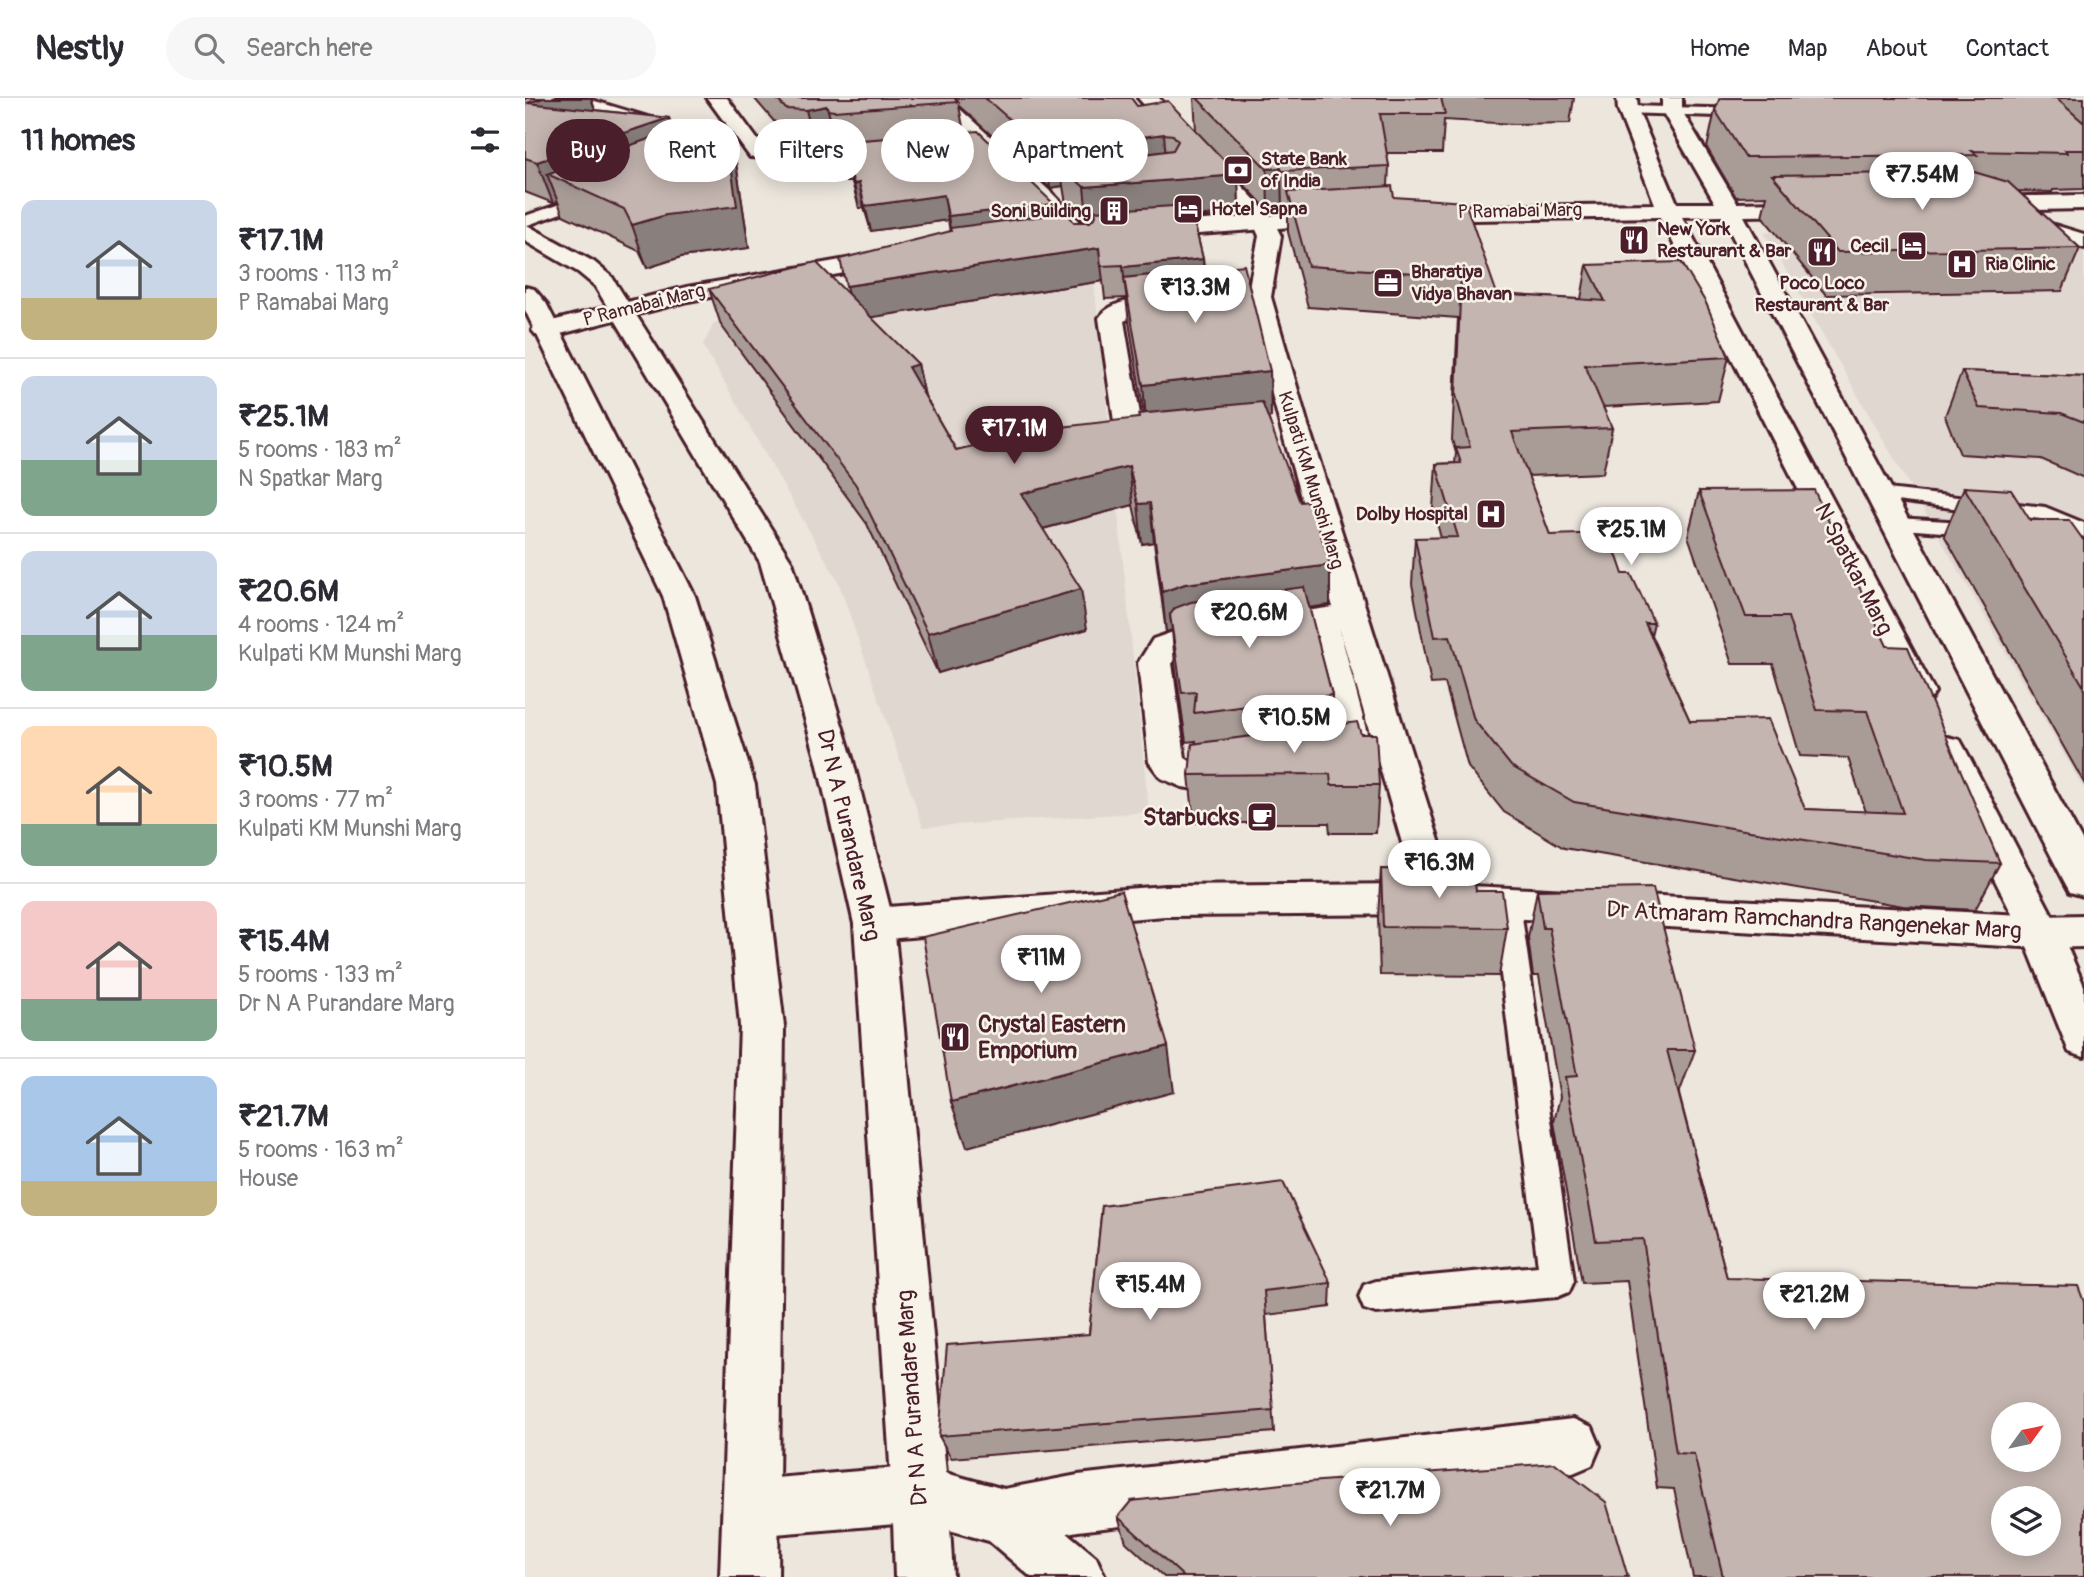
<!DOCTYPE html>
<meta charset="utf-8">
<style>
:root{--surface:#fff;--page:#f7f7f7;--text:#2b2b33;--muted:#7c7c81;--line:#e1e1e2;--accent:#4a1f2b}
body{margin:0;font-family:Pangolin,sans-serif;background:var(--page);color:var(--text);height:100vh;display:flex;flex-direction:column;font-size:26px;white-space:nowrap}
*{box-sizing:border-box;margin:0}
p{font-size:23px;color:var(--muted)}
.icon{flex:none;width:38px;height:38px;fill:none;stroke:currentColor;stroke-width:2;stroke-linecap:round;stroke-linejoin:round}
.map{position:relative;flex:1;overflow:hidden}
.panel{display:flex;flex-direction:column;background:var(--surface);width:525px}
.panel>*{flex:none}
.hud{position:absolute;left:21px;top:21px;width:665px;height:63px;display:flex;gap:14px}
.needle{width:46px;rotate:57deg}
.buttons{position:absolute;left:1466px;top:1304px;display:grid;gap:14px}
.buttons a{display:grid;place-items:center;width:70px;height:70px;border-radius:50%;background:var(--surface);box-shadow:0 4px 18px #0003;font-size:35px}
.price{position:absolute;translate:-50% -60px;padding:0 16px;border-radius:24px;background:#fff;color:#222;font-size:23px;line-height:46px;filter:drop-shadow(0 2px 4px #0008)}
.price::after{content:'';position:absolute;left:50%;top:42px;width:21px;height:16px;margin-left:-10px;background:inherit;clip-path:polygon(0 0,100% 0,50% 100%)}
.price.selected{background:var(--accent);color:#fff}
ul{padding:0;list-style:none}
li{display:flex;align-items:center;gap:21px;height:175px;padding:0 21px}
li+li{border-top:2px solid var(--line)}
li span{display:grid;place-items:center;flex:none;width:196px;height:140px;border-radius:14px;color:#555}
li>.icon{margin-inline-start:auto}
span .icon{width:84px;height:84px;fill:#fffc;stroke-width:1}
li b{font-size:30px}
h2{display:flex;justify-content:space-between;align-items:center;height:84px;padding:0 21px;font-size:30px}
.tag{padding:0 24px;border-radius:32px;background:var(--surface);box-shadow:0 4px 18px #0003;font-size:24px;line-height:63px}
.tag.selected{background:var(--accent);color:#fff}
header{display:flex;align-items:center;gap:42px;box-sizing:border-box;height:98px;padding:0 35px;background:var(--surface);border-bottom:2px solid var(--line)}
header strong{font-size:33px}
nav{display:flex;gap:38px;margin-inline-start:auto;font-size:24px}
.search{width:490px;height:63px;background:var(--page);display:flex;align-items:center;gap:18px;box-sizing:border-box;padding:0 24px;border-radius:38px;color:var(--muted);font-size:26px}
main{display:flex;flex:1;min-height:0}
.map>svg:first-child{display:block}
.built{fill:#e0d7d0}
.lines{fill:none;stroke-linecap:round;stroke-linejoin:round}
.service-casing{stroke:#4a1f2b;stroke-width:6}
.minor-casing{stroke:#4a1f2b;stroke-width:6}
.secondary-casing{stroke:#4a1f2b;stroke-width:6}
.primary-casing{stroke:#4a1f2b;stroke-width:6}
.service{fill:#f7f3e8;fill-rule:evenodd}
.minor{fill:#f7f3e8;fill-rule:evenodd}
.secondary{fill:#f7f3e8;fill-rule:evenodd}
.primary{fill:#f7f3e8;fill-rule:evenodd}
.wall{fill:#a99c97;stroke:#4a1f2b;stroke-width:2;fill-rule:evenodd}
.shaded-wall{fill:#897f7b;stroke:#4a1f2b;stroke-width:2}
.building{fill:#c4b5b0;stroke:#4a1f2b;stroke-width:2;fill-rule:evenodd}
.labels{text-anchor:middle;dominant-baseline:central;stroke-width:5;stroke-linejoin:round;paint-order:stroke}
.far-poi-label{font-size:19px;font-weight:bold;fill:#4a1f2b;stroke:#f7f3e8;text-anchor:start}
.far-street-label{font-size:19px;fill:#4a1f2b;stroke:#f7f3e8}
.street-label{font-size:23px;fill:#4a1f2b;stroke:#f7f3e8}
.poi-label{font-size:23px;font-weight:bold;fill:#4a1f2b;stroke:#f7f3e8;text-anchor:end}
</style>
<header>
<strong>Nestly</strong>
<div class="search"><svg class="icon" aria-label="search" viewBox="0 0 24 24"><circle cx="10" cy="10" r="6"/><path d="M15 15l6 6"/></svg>Search here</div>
<nav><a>Home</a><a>Map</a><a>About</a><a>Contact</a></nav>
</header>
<main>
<section class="panel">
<h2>11 homes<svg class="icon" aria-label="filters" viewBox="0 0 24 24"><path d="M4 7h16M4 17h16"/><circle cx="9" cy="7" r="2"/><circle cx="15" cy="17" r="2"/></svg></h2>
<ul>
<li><span style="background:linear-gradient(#c9d6e8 70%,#c2b280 0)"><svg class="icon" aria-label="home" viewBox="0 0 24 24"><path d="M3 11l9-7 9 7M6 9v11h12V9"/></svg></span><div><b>₹17.1M</b><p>3 rooms · 113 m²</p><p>P Ramabai Marg</p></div></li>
<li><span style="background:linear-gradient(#c9d6e8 60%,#7fa58c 0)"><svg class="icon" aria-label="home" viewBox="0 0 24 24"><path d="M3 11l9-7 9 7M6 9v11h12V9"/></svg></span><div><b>₹25.1M</b><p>5 rooms · 183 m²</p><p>N Spatkar Marg</p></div></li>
<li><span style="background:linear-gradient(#c9d6e8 60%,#7fa58c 0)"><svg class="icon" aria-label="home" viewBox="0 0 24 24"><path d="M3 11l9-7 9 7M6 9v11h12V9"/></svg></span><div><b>₹20.6M</b><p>4 rooms · 124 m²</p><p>Kulpati KM Munshi Marg</p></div></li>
<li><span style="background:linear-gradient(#ffd9b3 70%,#7fa58c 0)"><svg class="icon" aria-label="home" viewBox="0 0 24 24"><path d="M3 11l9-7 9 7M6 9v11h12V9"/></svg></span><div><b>₹10.5M</b><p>3 rooms · 77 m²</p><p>Kulpati KM Munshi Marg</p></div></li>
<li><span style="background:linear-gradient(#f6c9c9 70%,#7fa58c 0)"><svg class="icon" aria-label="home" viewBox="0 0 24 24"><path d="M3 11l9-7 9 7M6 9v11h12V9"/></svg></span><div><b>₹15.4M</b><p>5 rooms · 133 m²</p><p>Dr N A Purandare Marg</p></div></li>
<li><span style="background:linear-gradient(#a9c7e8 75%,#c2b280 0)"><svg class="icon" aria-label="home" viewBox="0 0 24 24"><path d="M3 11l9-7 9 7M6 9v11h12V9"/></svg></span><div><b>₹21.7M</b><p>5 rooms · 163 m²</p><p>House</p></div></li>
</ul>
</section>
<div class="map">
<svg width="1559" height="1479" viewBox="0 0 1559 1479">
<rect width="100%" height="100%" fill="#ece6dd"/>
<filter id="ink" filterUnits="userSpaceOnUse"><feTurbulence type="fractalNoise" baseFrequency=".0143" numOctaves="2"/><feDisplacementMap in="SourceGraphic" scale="14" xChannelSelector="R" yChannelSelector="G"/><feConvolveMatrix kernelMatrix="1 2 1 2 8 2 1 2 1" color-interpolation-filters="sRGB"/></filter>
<g filter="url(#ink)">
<path class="built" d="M1493 131 1559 150V691L1239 134Z
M566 155 624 714 398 729 313 483 178 247 189 225 230 209 299 196Z"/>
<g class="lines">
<g class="service-casing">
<path id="service" d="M1103 8 1224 11 1231 15 1224 19 1098 15 1096 12Z
M70 94 77 98 75 101 0 128V118Z
M1354 390 1520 409 1559 425V439L1516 421 1347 400 1344 396 1347 392Z
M1371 420 1457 425 1464 427 1467 431 1464 435 1457 437 1364 430 1361 426 1364 422Z
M981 795 991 798 995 805 1049 1183 1044 1194 1032 1199 851 1215 839 1211 834 1199 839 1187 851 1183 1013 1168 967 805 971 798Z"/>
</g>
<g class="minor-casing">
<path id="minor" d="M30 0H60L143 25 146 29 143 33H129L33 4Z
M182 0H202L238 49 318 52 368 48 375 50 378 54 375 58 368 60 318 64 225 59Z
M402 0H423L527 95 563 132 573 149 569 154H553L545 140 511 105Z
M613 0H634L747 120 756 138 746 199 783 327 928 787 1516 818 1559 817V849L1516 850 913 816 640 818 349 842 335 837 329 826 335 815 349 810 640 788 889 786 814 529 848 658 843 667 830 671 817 667 812 658 781 534 669 550 652 556 647 565 660 660 668 665 717 660 730 664 735 673 730 682 676 692 657 689 636 680 624 664 613 565 628 541 651 533 808 509 755 327 722 199 734 138 729 127Z
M1490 115 1559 136V150L1482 127 1479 122 1482 117Z
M656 200 665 202 668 207 665 212 610 218 599 223 618 334 648 337 652 343 648 349C628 354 604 356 591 337L574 220C589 197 631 201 656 200Z
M1048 1321 1067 1329 1075 1348 1067 1367 1048 1375 553 1433 479 1447 459 1439 451 1419 459 1399 479 1391 553 1377Z"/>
</g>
<g class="secondary-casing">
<path id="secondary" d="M1092 0H1112L1113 12 1152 105H1190L1137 13V0H1157V13L1212 105 1289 103 1297 105 1300 110 1297 115 1289 117 1219 118 1559 746V798L1545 794 1539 783 1197 118 1157 119 1410 594 1405 602 1393 605 1381 602 1376 594 1135 119 891 123 883 121 880 116 883 111 891 109 1130 106 1093 12Z
M1559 97V111L1454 113 1446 111 1443 106 1446 101 1454 99Z
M813 113 821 115 824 120 821 125 619 140 611 138 608 133 611 128 619 126Z
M367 153 375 155 379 160 375 165 163 203 20 240 11 237 7 232 11 227 162 189Z
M1422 639 1435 642 1440 651 1536 834 1559 888V959L1544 954 1496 834 1404 651 1409 642Z
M395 1368 479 1391 499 1399 571 1459 580 1479H506L464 1443 395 1424 226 1438 206 1430 198 1410 206 1390 226 1382Z"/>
</g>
<g class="primary-casing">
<path id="primary" d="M0 126 69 164 87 179 267 464 328 663 369 826 423 1396 428 1479H370L367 1396 329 826 292 663 235 464 70 188 53 174 0 143Z
M0 189 9 191 21 205 170 498 230 687 259 928 253 1479H195L215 928 192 687 138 498 0 212Z"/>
</g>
<use href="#service" class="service"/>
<use href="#minor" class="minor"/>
<use href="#secondary" class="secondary"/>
<use href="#primary" class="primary"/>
</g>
<path class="wall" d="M0 0H66L70 12 144 20 148 33 211 65 224 150 156 159 122 170 114 153 38 117 33 104 28 105 0 94Z
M229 0H606L612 8 671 32 669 0H1049L1045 25 989 26 919 22 917 55H861L864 68 863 88 869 99 972 196 1056 201 1062 167 1204 259 1193 303 1078 309 1087 330 1078 375 1003 378 1025 437 1098 476 1129 525 1126 537 1165 623 1280 711 1341 714 1323 660 1275 658 1248 566H1207L1163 438 1174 393 1362 548 1475 765 1450 812 1378 808 1039 750 979 714 943 669 920 585 906 586 887 486 890 440H916L908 411 911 366 930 365 931 355 927 342 933 220 783 209 763 134V114H758L757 111 743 112 713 80 714 115 668 119 678 161 679 171 745 273 746 319H743L805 507 784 510 807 597 806 628 836 636 854 687 851 735H805L804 725H669L664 677 671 643 661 644 650 566 647 532 641 534 629 444 617 446 608 407 518 431 562 531 413 575 342 426 196 227 184 191 323 196 425 134 423 122 346 133 339 110H334L327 84H321L311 44 290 48H270ZM434 8 525 90 538 88 541 106 559 124H549L530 117 439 34ZM578 183 580 201 601 200 604 224 619 316 614 320 431 352 400 298 393 266 345 219Z
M1195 0H1559V91L1528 92 1527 94 1493 93 1555 150 1537 193 1301 197 1237 118 1242 98 1211 99 1182 50 1190 12Z
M1437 273 1559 278V380L1516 361 1435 356 1420 318Z
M1439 389 1505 422 1559 443V685L1419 437Z
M856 771 951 793 982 830 974 878 855 877 853 819Z
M1012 792 1170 952 1154 996 1202 1180 1559 1479H1168L1149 1391 1132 1390 1102 1183 1057 1185 1029 1024 1035 999 1014 878H1008L1003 840Z
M577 1108 806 1185 805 1209 741 1217 749 1334 426 1360 414 1338 564 1236Z
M593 1419 1103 1479H639L601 1444Z"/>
<path class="shaded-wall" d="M18 0H66L74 24 2 5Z
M302 8 311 44 290 48 281 12Z
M144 20 157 60 22 76 33 104 28 105 12 64Z
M200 26 211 65 224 150 156 159 122 170 107 127 141 117Z
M639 36 642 73 536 68 538 88 525 90 520 52Z
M321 60 327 84H321L316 61Z
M756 70 757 111 743 112 742 71Z
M713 77 714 115 563 128 559 89Z
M334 85 339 110H334L329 86Z
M419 97 423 122 346 133 340 108Z
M529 106 532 131 427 143 423 118Z
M574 150 578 183 329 222 321 188Z
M678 161 680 195 599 180 602 203 598 169Z
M393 266 401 304 383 269Z
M745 273 746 319 622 333 618 287Z
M604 368 608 407 502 435 496 396Z
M625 405 629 444 617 446 613 406Z
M805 467V507L663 526 645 517 647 532 641 534 637 494 660 486Z
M556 491 562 531 413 575 403 535Z
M643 948 649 994 442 1049 426 1004Z"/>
<path class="building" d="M0 0H18L2 5 144 20 12 64 0 60Z
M251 0H429L434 4 309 13 303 12 302 8 281 12 261 11Z
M460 0H606L612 8 643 3 713 77 559 89 536 68 648 52 653 43 648 37 639 36 520 52Z
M672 0H916L920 16H855L864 68 757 73 756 70 742 71Z
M1195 0H1531L1559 25V52H1540L1542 55 1447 53 1452 57 1220 59 1190 12Z
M176 23 200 26 212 108 141 117 107 127 99 111 22 76Z
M453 33 529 106 423 118 419 97 340 108 334 85 329 86 321 60 316 61 311 44Z
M1449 74 1483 84 1555 150 1313 154 1247 77Z
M867 88 869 99 940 104 972 196 1080 203 1062 167 1156 164 1181 205 1204 259 1060 267 1087 330 987 334 1025 437 1084 435 1098 476H1106L1129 525H1120L1165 623 1243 621 1280 711 1378 715 1342 613 1292 612 1263 519H1221L1174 393 1289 392 1362 548 1383 549 1475 765 1401 762 1049 704 986 668 949 622 925 538 910 539 890 440 933 439 911 366 936 365 931 350 945 349 931 297 936 178 783 168 763 94Z
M665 107 678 161 598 169V167L576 168 574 150 321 188 315 161 426 133 425 130 542 115 549 124H565L571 118 570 113Z
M291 164 393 266 383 269 431 352 519 331 614 320 613 316 737 304 775 404 786 403 805 467 660 486 637 494 625 405 613 406 604 368 496 396 556 491 403 535 331 387 184 191Z
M719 167 745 273 618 287 599 180Z
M1437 273 1559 278V324L1536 315 1454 310Z
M1439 389 1486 392 1505 422H1544L1559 443V589Z
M779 489 807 597 669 615 671 594 657 595 645 517 650 510 666 504Z
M832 624 836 636H851L854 687H806L805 676 664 677 667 646Z
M856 771 948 772 951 793H977L982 830 858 829Z
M1128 790 1170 952H1142L1202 1180 1553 1188 1559 1204V1479H1198L1169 1356 1151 1355 1118 1141 1071 1143 1040 979 1052 978 1024 830H1018L1012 792ZM1479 1316H1524V1362H1479ZM1479 1400H1524V1446H1479Z
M596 793 643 948 426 1004 398 839Z
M758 1084 806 1185 739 1193 748 1312 414 1338 422 1247 564 1236 577 1108Z
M1030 1365 1081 1404 1103 1479H659L593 1419 606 1403 757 1386Z"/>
</g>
<defs>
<g id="bank-square" transform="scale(1.575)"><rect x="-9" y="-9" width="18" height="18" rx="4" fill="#4a1f2b" stroke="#f7f3e8"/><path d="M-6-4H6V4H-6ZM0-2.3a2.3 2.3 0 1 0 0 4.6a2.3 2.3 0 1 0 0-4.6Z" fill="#fff"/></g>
<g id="hotel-square" transform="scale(1.575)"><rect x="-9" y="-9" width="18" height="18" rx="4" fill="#4a1f2b" stroke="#f7f3e8"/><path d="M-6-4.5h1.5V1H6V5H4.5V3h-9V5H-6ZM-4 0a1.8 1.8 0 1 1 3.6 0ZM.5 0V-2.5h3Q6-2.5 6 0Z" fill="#fff"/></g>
<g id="building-square" transform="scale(1.575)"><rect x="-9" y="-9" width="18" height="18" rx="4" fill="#4a1f2b" stroke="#f7f3e8"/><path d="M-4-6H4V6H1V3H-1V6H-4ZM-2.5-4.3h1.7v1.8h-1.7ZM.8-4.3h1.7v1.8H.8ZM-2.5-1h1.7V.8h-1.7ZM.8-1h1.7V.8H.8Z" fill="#fff"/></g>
<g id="restaurant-square" transform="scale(1.575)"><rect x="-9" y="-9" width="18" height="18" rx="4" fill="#4a1f2b" stroke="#f7f3e8"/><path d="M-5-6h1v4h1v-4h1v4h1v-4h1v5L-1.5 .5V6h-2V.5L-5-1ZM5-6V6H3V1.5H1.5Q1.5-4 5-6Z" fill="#fff"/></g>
<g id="hospital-square" transform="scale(1.575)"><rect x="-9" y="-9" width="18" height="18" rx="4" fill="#4a1f2b" stroke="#f7f3e8"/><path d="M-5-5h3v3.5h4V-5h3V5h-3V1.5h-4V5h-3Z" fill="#fff"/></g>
<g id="office-square" transform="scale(1.575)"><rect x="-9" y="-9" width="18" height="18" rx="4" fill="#4a1f2b" stroke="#f7f3e8"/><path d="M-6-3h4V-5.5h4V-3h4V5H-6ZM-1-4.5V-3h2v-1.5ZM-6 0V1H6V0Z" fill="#fff"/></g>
<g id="cafe-square" transform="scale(1.575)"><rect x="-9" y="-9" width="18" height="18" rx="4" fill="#4a1f2b" stroke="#f7f3e8"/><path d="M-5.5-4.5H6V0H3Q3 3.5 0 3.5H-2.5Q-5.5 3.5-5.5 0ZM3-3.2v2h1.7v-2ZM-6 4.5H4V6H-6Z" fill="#fff"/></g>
</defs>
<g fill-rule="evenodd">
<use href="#bank-square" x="713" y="72"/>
<use href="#hotel-square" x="663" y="111"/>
<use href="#building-square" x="589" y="113"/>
<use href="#restaurant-square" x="1109" y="142"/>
<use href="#hotel-square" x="1387" y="148"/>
<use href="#restaurant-square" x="1297" y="154"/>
<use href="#hospital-square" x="1437" y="166"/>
<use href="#office-square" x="863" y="185"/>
<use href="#hospital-square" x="966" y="416"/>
<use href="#cafe-square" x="737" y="719"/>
<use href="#restaurant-square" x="430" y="939"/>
</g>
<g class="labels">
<g class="far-poi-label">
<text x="736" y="61">State Bank<tspan x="736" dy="22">of India</tspan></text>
<text x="686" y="111">Hotel Sapna</text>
<text x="566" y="113" text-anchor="end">Soni Building</text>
<text x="1132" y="131">New York<tspan x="1132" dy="22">Restaurant &amp; Bar</tspan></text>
<text x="1364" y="148" text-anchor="end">Cecil</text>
<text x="1460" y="166">Ria Clinic</text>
<text x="886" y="174">Bharatiya<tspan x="886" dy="22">Vidya Bhavan</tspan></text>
<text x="1297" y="185" text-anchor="middle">Poco Loco<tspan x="1297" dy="22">Restaurant &amp; Bar</tspan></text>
<text x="943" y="416" text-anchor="end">Dolby Hospital</text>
</g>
<g class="far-street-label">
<text transform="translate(995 113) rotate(-1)">P Ramabai Marg</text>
<text transform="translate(119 207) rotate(-14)">P Ramabai Marg</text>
<text transform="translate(786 382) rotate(73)">Kulpati KM Munshi Marg</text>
</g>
<g class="street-label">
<text transform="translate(1329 471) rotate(63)">N Spatkar Marg</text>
<text transform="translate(324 737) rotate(77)">Dr N A Purandare Marg</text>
<text transform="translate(1289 822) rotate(3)">Dr Atmaram Ramchandra Rangenekar Marg</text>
<text transform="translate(387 1300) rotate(-94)">Dr N A Purandare Marg</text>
</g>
<g class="poi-label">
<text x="714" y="719">Starbucks</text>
<text x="453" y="926" text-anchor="start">Crystal Eastern<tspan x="453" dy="26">Emporium</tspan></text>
</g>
</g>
</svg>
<div class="buttons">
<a><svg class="needle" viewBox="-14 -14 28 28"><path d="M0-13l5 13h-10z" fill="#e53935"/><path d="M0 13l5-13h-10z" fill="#7c7c81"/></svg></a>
<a><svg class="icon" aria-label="layers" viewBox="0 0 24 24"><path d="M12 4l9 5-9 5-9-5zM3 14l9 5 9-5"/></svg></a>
</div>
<b class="price" style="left:1397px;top:114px">₹7.54M</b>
<b class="price" style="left:670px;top:227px">₹13.3M</b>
<b class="price selected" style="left:489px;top:368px">₹17.1M</b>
<b class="price" style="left:1106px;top:469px">₹25.1M</b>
<b class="price" style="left:724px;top:552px">₹20.6M</b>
<b class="price" style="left:769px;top:657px">₹10.5M</b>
<b class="price" style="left:914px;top:802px">₹16.3M</b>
<b class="price" style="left:516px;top:897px">₹11M</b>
<b class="price" style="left:625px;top:1224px">₹15.4M</b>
<b class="price" style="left:1289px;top:1234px">₹21.2M</b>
<b class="price" style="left:865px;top:1430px">₹21.7M</b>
<div class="hud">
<a class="tag selected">Buy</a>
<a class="tag">Rent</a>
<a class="tag">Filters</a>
<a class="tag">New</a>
<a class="tag">Apartment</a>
</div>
</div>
</main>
